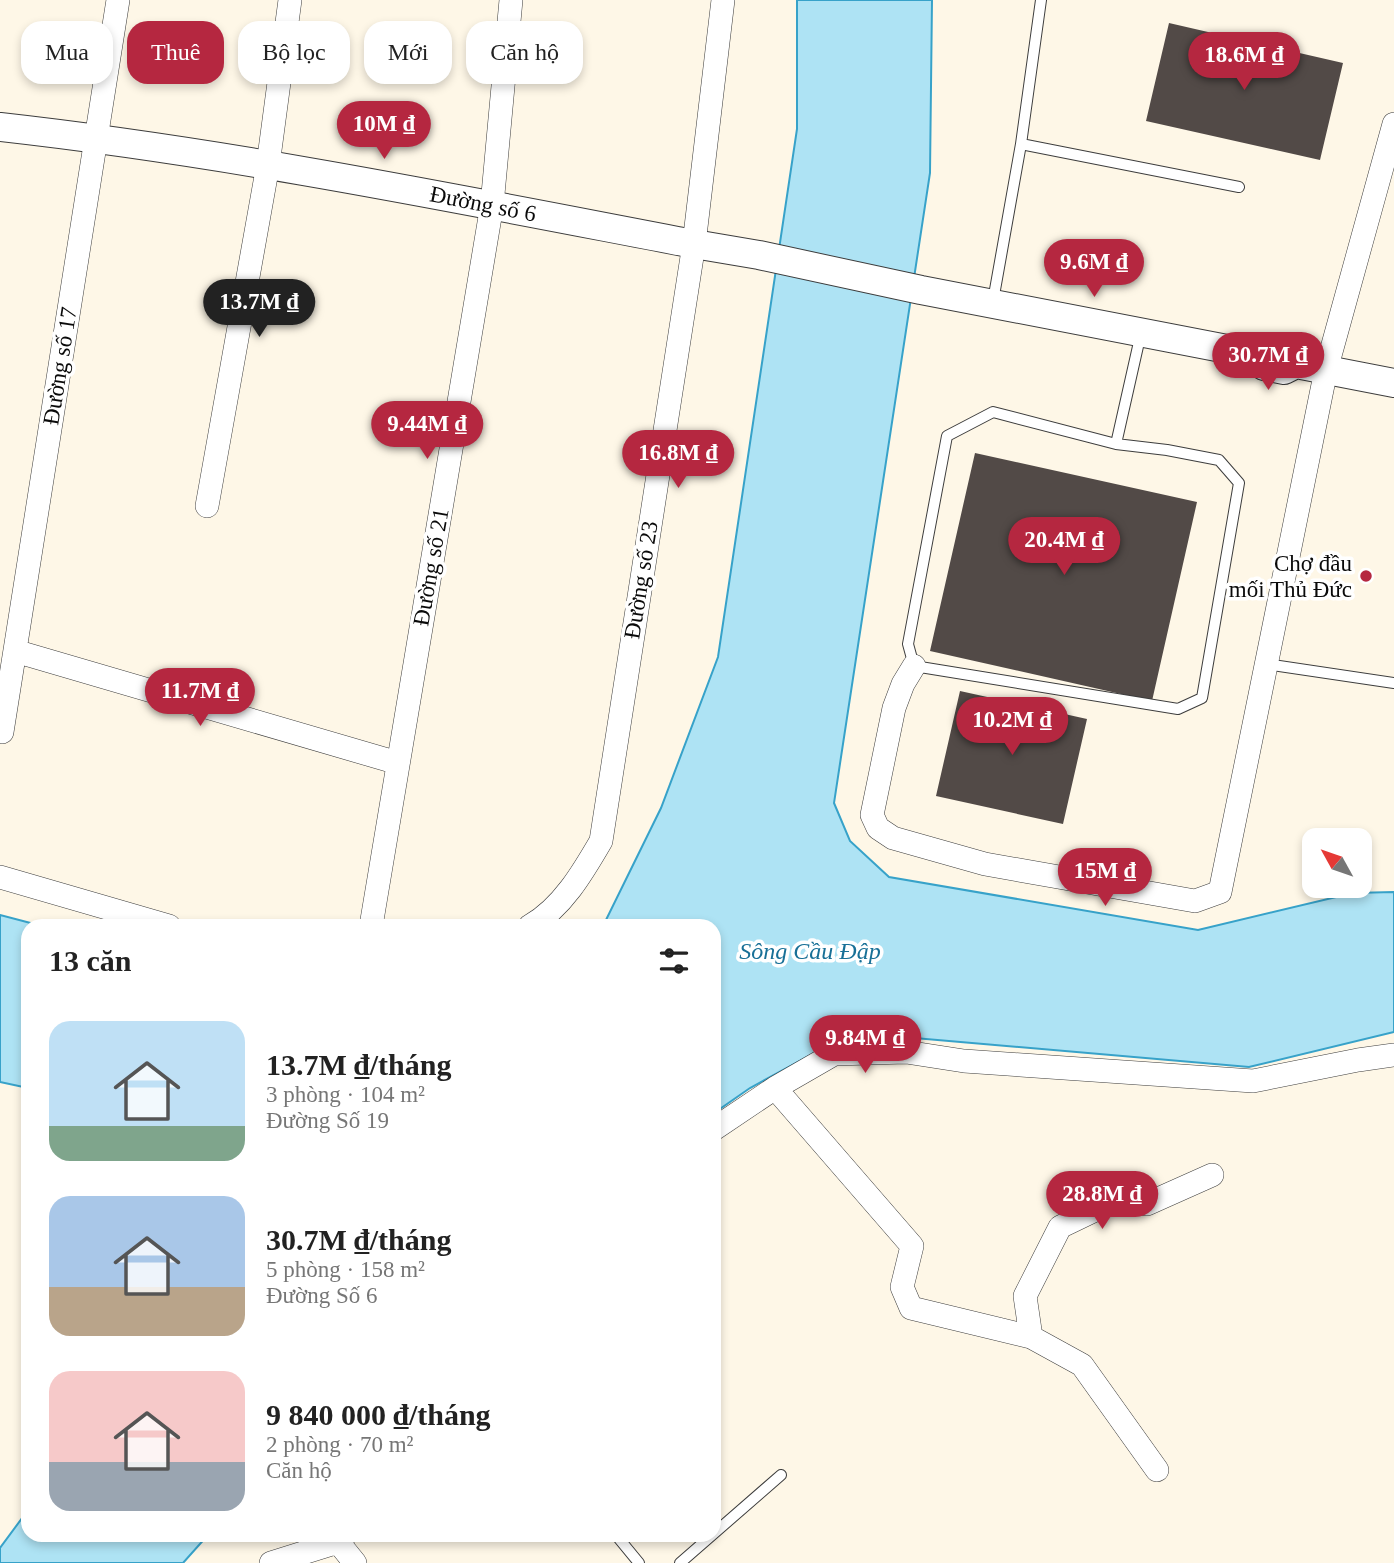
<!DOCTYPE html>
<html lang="vi">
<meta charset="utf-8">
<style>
:root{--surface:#fff;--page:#f6f6f6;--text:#222;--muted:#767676;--accent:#b52740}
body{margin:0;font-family:"Times New Roman",serif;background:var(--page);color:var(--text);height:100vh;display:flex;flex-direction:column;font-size:26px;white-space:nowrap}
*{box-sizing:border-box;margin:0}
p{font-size:23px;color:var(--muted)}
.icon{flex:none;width:38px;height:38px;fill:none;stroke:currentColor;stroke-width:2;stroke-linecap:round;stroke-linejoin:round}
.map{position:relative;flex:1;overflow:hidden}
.details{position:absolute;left:21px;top:919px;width:700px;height:623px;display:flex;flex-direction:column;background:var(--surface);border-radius:21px;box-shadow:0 4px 10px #0003}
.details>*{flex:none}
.hud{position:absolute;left:21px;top:21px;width:700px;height:63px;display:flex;gap:14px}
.needle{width:46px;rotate:310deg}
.tools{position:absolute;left:1302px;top:828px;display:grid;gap:14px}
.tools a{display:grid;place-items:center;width:70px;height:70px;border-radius:14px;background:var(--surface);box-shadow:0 4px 10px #0003;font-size:35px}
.price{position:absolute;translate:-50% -60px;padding:0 16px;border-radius:24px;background:var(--accent);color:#fff;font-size:23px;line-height:46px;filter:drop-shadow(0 2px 4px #0008)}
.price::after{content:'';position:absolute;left:50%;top:42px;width:21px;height:16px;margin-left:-10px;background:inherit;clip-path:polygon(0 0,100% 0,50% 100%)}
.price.current{background:#222;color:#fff}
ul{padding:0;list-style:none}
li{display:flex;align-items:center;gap:21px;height:175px;padding:0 28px}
li span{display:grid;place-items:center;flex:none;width:196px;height:140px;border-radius:21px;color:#555}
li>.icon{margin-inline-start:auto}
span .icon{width:84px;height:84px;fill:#fffc;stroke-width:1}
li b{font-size:30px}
h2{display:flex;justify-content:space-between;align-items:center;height:84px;padding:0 28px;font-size:30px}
.chip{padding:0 24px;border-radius:21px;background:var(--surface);box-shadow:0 4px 10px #0003;font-size:24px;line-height:63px}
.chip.current{background:var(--accent);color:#fff}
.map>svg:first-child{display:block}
.water{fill:#aee3f4;stroke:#37a2c9;stroke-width:2}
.building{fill:#524a47}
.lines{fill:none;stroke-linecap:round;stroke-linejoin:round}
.service-casing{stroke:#3d3d3d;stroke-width:12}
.minor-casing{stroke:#3d3d3d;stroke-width:24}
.tertiary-casing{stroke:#3d3d3d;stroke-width:30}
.service{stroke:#fff;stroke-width:10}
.minor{stroke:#fff;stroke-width:23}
.tertiary{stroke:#fff;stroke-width:28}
.poi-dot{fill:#b52740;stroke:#fff;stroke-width:2.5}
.labels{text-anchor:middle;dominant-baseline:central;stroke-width:7;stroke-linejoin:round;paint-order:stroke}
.street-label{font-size:23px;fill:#0a0a0a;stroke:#fff}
.poi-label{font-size:23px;fill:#0a0a0a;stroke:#fff;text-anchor:end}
.water-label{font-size:24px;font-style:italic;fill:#187097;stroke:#fff}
</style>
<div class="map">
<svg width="1394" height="1563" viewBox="0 0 1394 1563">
<rect width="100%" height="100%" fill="#fef7e7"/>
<path class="water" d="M797 0H932L930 173 834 803 850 841 889 877 1198 930 1353 893 1394 892V1032L1249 1067 880 1035 833 1043 750 1088 714 1113V926H603L661 808 718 657 797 129Z
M0 915 42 926H28V1088L0 1082Z
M28 1510V1535H208L183 1563H0V1548Z"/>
<path class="building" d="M1169 23 1343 63 1320 160 1146 121Z
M975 453 1197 502 1152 701 930 651Z
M960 691 1087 719 1063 824 936 796Z"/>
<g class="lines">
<g class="service-casing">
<path id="service" d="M1021 144 1239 187
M993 301 1021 144 1041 0
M1116 444 993 412 947 436 908 644 914 666 1178 709 1202 698 1239 483 1219 460 1167 450 1116 444 1141 333
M1266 664 1394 683
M616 1535 639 1563
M680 1563 781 1475"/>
</g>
<g class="minor-casing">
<path id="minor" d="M207 506 268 165 290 0
M15 651 398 763
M914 666 903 684 894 708 872 815 878 828 893 838 985 864 1195 901 1220 892 1326 370 1394 124
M2 732 118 0
M0 877 169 926
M371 926 492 205 511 0
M530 926C562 908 583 872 601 841L694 244 723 0
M775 1088 912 1246 902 1287 911 1308 1031 1337 1082 1365 1157 1470
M714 1129 775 1088 834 1054 906 1052 964 1061 1253 1081 1358 1060 1394 1055
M1031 1337 1025 1296 1060 1227 1114 1201 1147 1204 1212 1175
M338 1542 355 1563
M271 1563 338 1542 345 1535"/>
</g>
<g class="tertiary-casing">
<path id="tertiary" d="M0 127C233 153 463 200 694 244L759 255 921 290 1258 355 1268 347 1288 351 1296 364
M1258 355 1264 366 1284 370 1296 364 1394 383"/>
</g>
<use href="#service" class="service"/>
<use href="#minor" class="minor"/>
<use href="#tertiary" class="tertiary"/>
</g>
<circle class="poi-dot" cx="1366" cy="576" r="7"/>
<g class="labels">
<g class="street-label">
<text transform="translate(483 204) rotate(11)">Đường số 6</text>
<text transform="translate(60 366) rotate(-81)">Đường số 17</text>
<text transform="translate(431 567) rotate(-80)">Đường số 21</text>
<text transform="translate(641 580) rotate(-81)">Đường số 23</text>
</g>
<g class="poi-label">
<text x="1352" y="563">Chợ đầu<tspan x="1352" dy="26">mối Thủ Đức</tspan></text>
</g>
<g class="water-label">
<text x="810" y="951">Sông Cầu Đập</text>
</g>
</g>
</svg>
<div class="tools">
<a><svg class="needle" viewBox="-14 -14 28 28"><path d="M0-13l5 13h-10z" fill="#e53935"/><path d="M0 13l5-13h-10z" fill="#767676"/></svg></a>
</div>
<b class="price" style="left:1244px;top:92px">18.6M ₫</b>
<b class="price" style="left:384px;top:161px">10M ₫</b>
<b class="price" style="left:1094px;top:299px">9.6M ₫</b>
<b class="price current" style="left:259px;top:339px">13.7M ₫</b>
<b class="price" style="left:1268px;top:392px">30.7M ₫</b>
<b class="price" style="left:427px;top:461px">9.44M ₫</b>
<b class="price" style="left:678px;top:490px">16.8M ₫</b>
<b class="price" style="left:1064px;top:577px">20.4M ₫</b>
<b class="price" style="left:200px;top:728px">11.7M ₫</b>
<b class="price" style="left:1012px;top:757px">10.2M ₫</b>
<b class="price" style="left:1105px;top:908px">15M ₫</b>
<b class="price" style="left:865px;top:1075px">9.84M ₫</b>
<b class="price" style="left:1102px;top:1231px">28.8M ₫</b>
<div class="hud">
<a class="chip">Mua</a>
<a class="chip current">Thuê</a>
<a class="chip">Bộ lọc</a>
<a class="chip">Mới</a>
<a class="chip">Căn hộ</a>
</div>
<section class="details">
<h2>13 căn<svg class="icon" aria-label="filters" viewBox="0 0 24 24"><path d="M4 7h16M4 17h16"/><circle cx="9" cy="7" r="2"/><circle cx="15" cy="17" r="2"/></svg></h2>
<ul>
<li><span style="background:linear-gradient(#bfe0f5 75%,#7fa58c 0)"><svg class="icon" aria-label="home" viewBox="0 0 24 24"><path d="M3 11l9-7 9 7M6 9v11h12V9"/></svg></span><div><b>13.7M ₫/tháng</b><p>3 phòng · 104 m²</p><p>Đường Số 19</p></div></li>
<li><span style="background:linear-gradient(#a9c7e8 65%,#b9a48a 0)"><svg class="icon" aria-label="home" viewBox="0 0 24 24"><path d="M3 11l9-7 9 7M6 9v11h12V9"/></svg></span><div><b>30.7M ₫/tháng</b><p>5 phòng · 158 m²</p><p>Đường Số 6</p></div></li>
<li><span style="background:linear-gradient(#f6c9c9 65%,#9aa5b1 0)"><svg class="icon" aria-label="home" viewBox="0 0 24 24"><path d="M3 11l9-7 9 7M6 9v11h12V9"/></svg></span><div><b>9 840 000 ₫/tháng</b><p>2 phòng · 70 m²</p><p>Căn hộ</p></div></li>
</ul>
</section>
</div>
